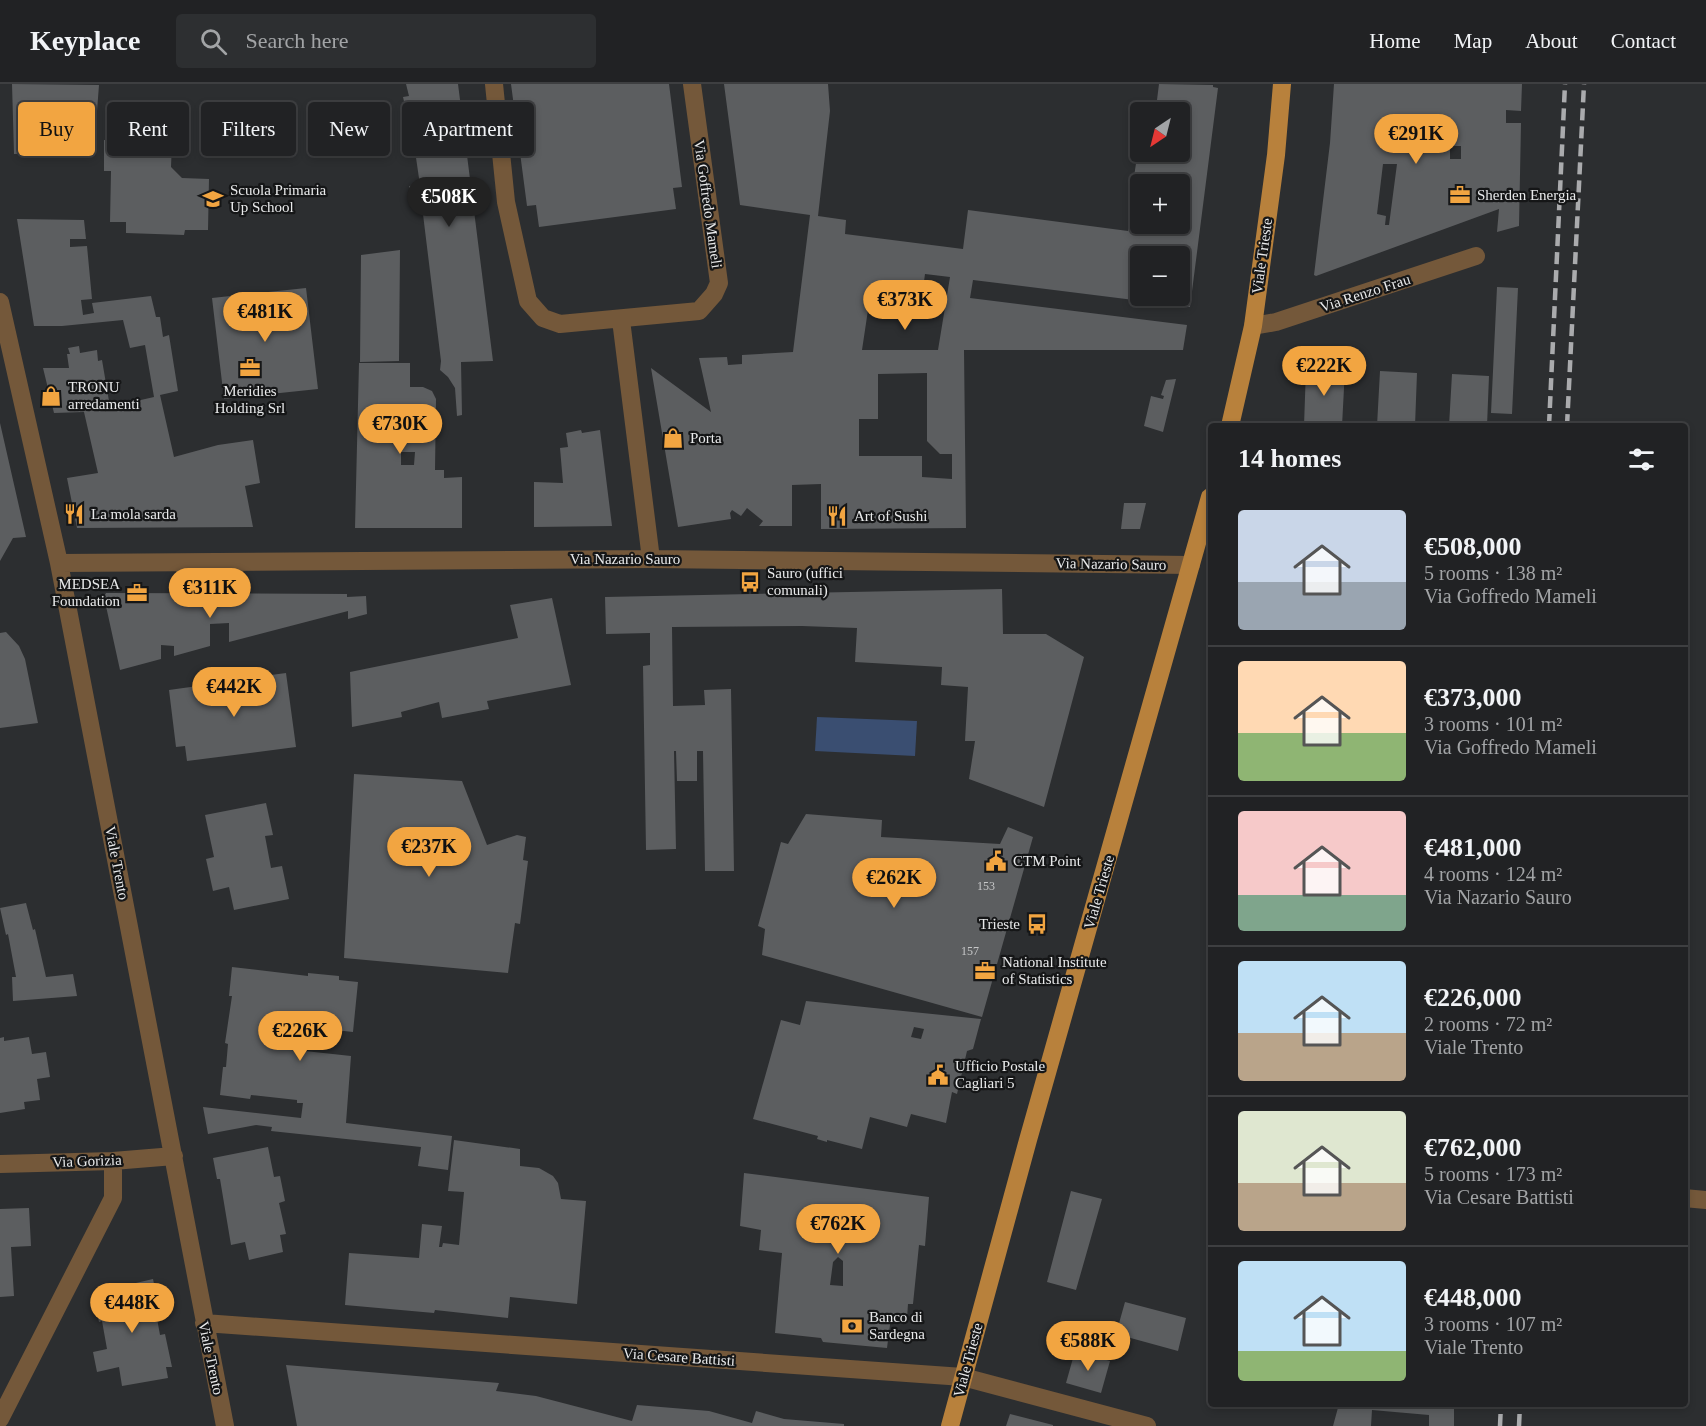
<!DOCTYPE html>
<meta charset="utf-8">
<style>
:root{--surface:#212224;--page:#2d2f31;--text:#f1f3f6;--muted:#a2a4a6;--line:#3e3f41;--accent:#f2a541}
body{margin:0;font-family:Georgia,serif;background:var(--page);color:var(--text);height:100vh;display:flex;flex-direction:column;font-size:22px;white-space:nowrap}
*{box-sizing:border-box;margin:0}
p{font-size:20px;color:var(--muted)}
.icon{flex:none;width:33px;height:33px;fill:none;stroke:currentColor;stroke-width:2;stroke-linecap:round;stroke-linejoin:round}
.map{position:relative;flex:1;overflow:hidden}
.panel{position:absolute;left:1208px;top:339px;width:480px;height:984px;display:flex;flex-direction:column;background:var(--surface);border-radius:6px;box-shadow:0 3px 9px #0003,0 0 0 2px var(--line)}
.panel>*{flex:none}
.banner{position:absolute;left:18px;top:18px;width:570px;height:54px;display:flex;gap:12px}
.needle{width:39px;rotate:215deg}
.controls{position:absolute;left:1130px;top:18px;display:grid;gap:12px}
.controls a{display:grid;place-items:center;width:60px;height:60px;border-radius:6px;background:var(--surface);box-shadow:0 3px 9px #0003,0 0 0 2px var(--line);font-size:30px}
.price{position:absolute;translate:-50% -51px;padding:0 14px;border-radius:21px;background:var(--accent);color:#111;font-size:20px;line-height:39px;filter:drop-shadow(0 2px 3px #0008)}
.price::after{content:'';position:absolute;left:50%;top:36px;width:18px;height:14px;margin-left:-9px;background:inherit;clip-path:polygon(0 0,100% 0,50% 100%)}
.price.selected{background:#222;color:#fff}
ul{padding:0;list-style:none}
li{display:flex;align-items:center;gap:18px;height:150px;padding:0 30px}
li+li{border-top:2px solid var(--line)}
li span{display:grid;place-items:center;flex:none;width:168px;height:120px;border-radius:6px;color:#555}
li>.icon{margin-inline-start:auto}
span .icon{width:72px;height:72px;fill:#fffc;stroke-width:1}
li b{font-size:26px}
h2{display:flex;justify-content:space-between;align-items:center;height:72px;padding:0 30px;font-size:26px}
.chip{padding:0 21px;border-radius:6px;background:var(--surface);box-shadow:0 3px 9px #0003,0 0 0 2px var(--line);font-size:21px;line-height:54px}
.chip.selected{background:var(--accent);color:#111}
header{display:flex;align-items:center;gap:36px;box-sizing:border-box;height:84px;padding:0 30px;background:var(--surface);border-bottom:2px solid var(--line)}
header strong{font-size:28px}
nav{display:flex;gap:33px;margin-inline-start:auto;font-size:21px}
.search{width:420px;height:54px;background:var(--page);display:flex;align-items:center;gap:15px;box-sizing:border-box;padding:0 21px;border-radius:6px;color:var(--muted);font-size:22px}
.map>svg:first-child{display:block}
.green{fill:#3a4e71}
.building{fill:#5c5e60;fill-rule:evenodd}
.lines{fill:none;stroke-linecap:round;stroke-linejoin:round}
.minor{stroke:#74583a;stroke-width:18}
.major{stroke:#b8813c;stroke-width:18}
.rail{stroke:#aaabad;stroke-width:4.5;stroke-dasharray:12 6;stroke-linecap:butt}
.labels{text-anchor:middle;dominant-baseline:central;stroke-width:4.5;stroke-linejoin:round;paint-order:stroke}
.number-label{font-size:12px;fill:#c6c7c8}
.poi-label{font-size:15px;fill:#e9eaeb;stroke:#151617;text-anchor:start}
.street-label{font-size:15px;fill:#e9eaeb;stroke:#151617}
</style>
<header>
<strong>Keyplace</strong>
<div class="search"><svg class="icon" aria-label="search" viewBox="0 0 24 24"><circle cx="10" cy="10" r="6"/><path d="M15 15l6 6"/></svg>Search here</div>
<nav><a>Home</a><a>Map</a><a>About</a><a>Contact</a></nav>
</header>
<div class="map">
<svg width="1706" height="1342" viewBox="0 0 1706 1342">
<rect width="100%" height="100%" fill="#2c2e30"/>
<path class="green" d="M817 633 917 637 915 672 815 667Z"/>
<path class="building" d="M12 0 99 1 97 27 72 26 71 46H63L64 68 14 70Z
M406 0H458L493 277 461 278 462 331 457 332 455 304 448 293 440 286 441 277 421 114 411 115 409 102 420 101 409 26H406L403 13 409 12Z
M511 0H669L682 103 673 104 676 125 539 143 536 121 527 122Z
M724 0H828L830 27 818 132 846 136 845 150 963 165 968 126 1128 147 1133 108 1140 110V140H1179V100L1133 99 1139 60 1140 68H1179V28H1162L1156 24 1159 0 1213 1V3L1218 4 1190 223 973 196 970 214 1187 241 1183 266H964L966 444 821 445V400L792 401V442H759L763 437 747 424 741 432 732 426 730 429 731 435 678 443 651 284 711 328 699 274 727 273 728 281 742 280V271L793 268 810 131 740 121ZM1140 172H1179V212H1140ZM925 190 950 193 938 266H862L871 206 922 212ZM927 289V357L940 370H952V395L922 393V372H859V335H878V290Z
M1334 0H1522L1521 27 1506 26V39H1521L1519 142 1497 148 1499 125 1316 192 1314 191 1330 59ZM1450 62H1461V75H1450ZM1383 80H1397L1389 141H1385L1386 132 1377 130Z
M104 56 172 58 171 83 182 94 209 95 208 146H185L184 151 126 149V138H110L111 87H104Z
M17 135 84 136 86 155H70V163L87 162 92 215 81 216 83 231 94 229 92 219 151 212 156 233H160L163 253 169 251 178 307 160 311 174 373 218 361 253 356 260 399 245 402 253 443 77 444 67 394 98 389 84 328 54 329 43 284H69L67 270H70L68 264 79 262 80 269 97 266 98 277 102 276 110 323 154 313 145 261 130 264 123 236 62 242H34Z
M400 166 399 277 360 278 361 171Z
M1497 203 1518 204 1512 330 1491 329Z
M306 204 318 305 224 315 212 214Z
M359 279H410V303H423L432 307 436 315 435 386H444V394L462 393V444H355ZM401 368H415L414 381H401Z
M1306 284 1345 285 1342 342H1304Z
M1380 287 1417 289 1415 342H1377Z
M1452 290 1489 292 1487 342H1449Z
M1176 295 1163 348 1144 342 1151 312 1163 315 1164 312 1161 311 1166 296Z
M0 339 26 453 13 454 0 477Z
M581 346 582 349 600 346 612 442 534 443V398L563 399 560 364 568 363 566 349Z
M1124 419H1146L1140 445H1121Z
M1002 505 1003 550H1046L1084 573 1044 723 969 695 975 657H965L968 603 941 601 942 583 855 578 857 544 802 542 672 543 673 622 705 621 704 606 731 605 734 787H705L703 667H697V697H677L676 667H674L676 765 646 766 643 582 650 581V549L606 550 605 513Z
M106 509 347 510V513L366 512 367 530 348 535V527L229 558V539L210 540V562L174 572V562L161 561V575L120 586 104 513Z
M552 514 571 601 487 617 489 625 442 634 439 618 401 628 402 633 352 643 350 588 518 554 510 521Z
M6 548 19 562 25 575 38 639 0 644V549Z
M286 589 296 663 187 677 185 662 176 663 169 606 212 600 213 606 226 605V597Z
M354 690 462 697 487 761 517 751 526 753 523 776 528 777 520 840 515 839 508 889 344 874Z
M266 719 273 751 265 752 271 784 282 782 289 815 234 826 229 803 213 807 206 775 214 773 205 731Z
M806 730 882 736 881 753 1000 760 1008 743 1033 753 982 933 762 871 765 845 758 842 781 758 788 760Z
M26 819 33 846 35 845 46 893 73 890 77 912 13 917 12 893H16L8 850 6 851 0 824Z
M232 883 308 892V889L339 892V896L358 898 353 948 280 940 277 964 351 972 346 1039 452 1052 448 1086 418 1082 421 1063 271 1047 272 1043 256 1041 208 1050 203 1023 301 1034 303 1019H297V1016L251 1011 250 1015 220 1011 223 983H226L228 960 225 959 232 912H229Z
M806 917 981 935 973 965 967 967 957 1010 952 1008 946 1039 911 1030 907 1043 870 1033 862 1065 827 1056V1058L817 1055 818 1052 753 1035 781 936 800 941ZM914 943 924 945 921 955 911 953Z
M4 953V957L29 953 32 970 46 968 50 993 37 995 40 1016 24 1018 25 1025 0 1029V954Z
M454 1056 520 1065V1082L539 1084 553 1092 558 1099 561 1115 586 1117 577 1220 510 1213 508 1234 435 1226 434 1229 345 1221 349 1169 419 1174 422 1140 442 1142 439 1163H442L443 1159 459 1161 464 1108 448 1107Z
M268 1063 274 1093 280 1092 285 1117 279 1119 286 1150 280 1151 283 1168 249 1176 245 1158 231 1161 220 1095H217L213 1074Z
M744 1089 929 1113 925 1162 919 1161 913 1220H908L907 1234 891 1233 887 1264 823 1258 821 1254 775 1249 782 1169 759 1166 761 1146 740 1142ZM838 1173 843 1177V1202L830 1201 833 1178Z
M1071 1107 1102 1115 1076 1206 1047 1198Z
M29 1124 31 1162 11 1163 14 1212 0 1213V1125Z
M153 1195 160 1228 156 1229 160 1251 165 1250 172 1283H166L168 1294 122 1302 119 1283 97 1288 93 1268 107 1265 102 1237 99 1238 93 1209Z
M1125 1218 1186 1234 1178 1267 1116 1250Z
M1075 1267 1110 1277 1101 1309 1066 1299Z
M286 1281 499 1299 496 1307 536 1312 632 1337 637 1321 709 1327 752 1339 756 1327 784 1335 844 1340V1342H297Z
M1339 1320H1454V1342H1429V1331L1372 1326 1371 1342H1333Z
M1010 1330 1053 1341V1342H1006Z"/>
<g class="lines">
<path class="minor" d="M494 0 506 118 528 217 543 234 560 240 699 227 714 210 719 199 692 0
M0 218 59 479 225 1342
M621 236 651 475
M1253 242 1276 238 1476 172
M59 479 651 475 1191 481
M0 1080 113 1077 174 1072
M1684 1114 1706 1116
M204 1239 963 1293 1147 1342
M0 1335 113 1114V1077"/>
<path class="major" d="M1230 342 1253 242 1276 71 1282 0
M950 1342 1028 1056 1210 413"/>
<path class="rail" d="M1549 342 1565 0
M1567 342 1584 0
M1500 1342 1501 1320
M1519 1342 1520 1320"/>
</g>
<defs>
<g id="office-bare" transform="scale(1.62)"><path d="M-6-3h4V-5.5h4V-3h4V5H-6ZM-1-4.5V-3h2v-1.5ZM-6 0V1H6V0Z" fill="#f2a541" stroke="#151617" stroke-width="2.5" paint-order="stroke"/></g>
<g id="school-bare" transform="scale(1.62)"><path d="M0-5L7-2L0 1L-7-2ZM-4 1L0 2.5L4 1V4Q0 6-4 4Z" fill="#f2a541" stroke="#151617" stroke-width="2.5" paint-order="stroke"/></g>
<g id="shop-bare" transform="scale(1.62)"><path d="M-5-2.5h2.3a2.7 3.5 0 0 1 5.4 0H5L5.5 6h-11ZM-1.5-2.5h3a1.5 2.3 0 0 0-3 0Z" fill="#f2a541" stroke="#151617" stroke-width="2.5" paint-order="stroke"/></g>
<g id="restaurant-bare" transform="scale(1.62)"><path d="M-5-6h1v4h1v-4h1v4h1v-4h1v5L-1.5 .5V6h-2V.5L-5-1ZM5-6V6H3V1.5H1.5Q1.5-4 5-6Z" fill="#f2a541" stroke="#151617" stroke-width="2.5" paint-order="stroke"/></g>
<g id="bus-bare" transform="scale(1.62)"><path d="M-5-6H5V4H4V6H2V4H-2V6H-4V4H-5ZM-3.5-4V0h7V-4ZM-3.5 1.2v1.5H-2V1.2ZM2 1.2v1.5H3.5V1.2Z" fill="#f2a541" stroke="#151617" stroke-width="2.5" paint-order="stroke"/></g>
<g id="civic-bare" transform="scale(1.62)"><path d="M-.6-6.5H3V-4.5H.6V-3L4-1V1h2V6H-6V1h2V-1L-.6-3ZM-1.2 2.5V6h2.4V2.5Z" fill="#f2a541" stroke="#151617" stroke-width="2.5" paint-order="stroke"/></g>
<g id="bank-bare" transform="scale(1.62)"><path d="M-6-4H6V4H-6ZM0-2.3a2.3 2.3 0 1 0 0 4.6a2.3 2.3 0 1 0 0-4.6Z" fill="#f2a541" stroke="#151617" stroke-width="2.5" paint-order="stroke"/></g>
</defs>
<g fill-rule="evenodd">
<use href="#office-bare" x="1460" y="111"/>
<use href="#school-bare" x="213" y="115"/>
<use href="#office-bare" x="250" y="284"/>
<use href="#shop-bare" x="51" y="312"/>
<use href="#shop-bare" x="673" y="354"/>
<use href="#restaurant-bare" x="74" y="430"/>
<use href="#restaurant-bare" x="837" y="432"/>
<use href="#bus-bare" x="750" y="498"/>
<use href="#office-bare" x="137" y="509"/>
<use href="#civic-bare" x="996" y="777"/>
<use href="#bus-bare" x="1037" y="840"/>
<use href="#office-bare" x="985" y="887"/>
<use href="#civic-bare" x="938" y="991"/>
<use href="#bank-bare" x="852" y="1242"/>
</g>
<g class="labels">
<g class="number-label">
<text x="986" y="802">153</text>
<text x="970" y="867">157</text>
</g>
<g class="poi-label">
<text x="230" y="106">Scuola Primaria<tspan x="230" dy="17">Up School</tspan></text>
<text x="1477" y="111">Sherden Energia</text>
<text x="68" y="303">TRONU<tspan x="68" dy="17">arredamenti</tspan></text>
<text x="250" y="307" text-anchor="middle">Meridies<tspan x="250" dy="17">Holding Srl</tspan></text>
<text x="690" y="354">Porta</text>
<text x="91" y="430">La mola sarda</text>
<text x="854" y="432">Art of Sushi</text>
<text x="767" y="489">Sauro (uffici<tspan x="767" dy="17">comunali)</tspan></text>
<text x="120" y="500" text-anchor="end">MEDSEA<tspan x="120" dy="17">Foundation</tspan></text>
<text x="1013" y="777">CTM Point</text>
<text x="1020" y="840" text-anchor="end">Trieste</text>
<text x="1002" y="878">National Institute<tspan x="1002" dy="17">of Statistics</tspan></text>
<text x="955" y="982">Ufficio Postale<tspan x="955" dy="17">Cagliari 5</tspan></text>
<text x="869" y="1233">Banco di<tspan x="869" dy="17">Sardegna</tspan></text>
</g>
<g class="street-label">
<text transform="translate(708 120) rotate(82)">Via Goffredo Mameli</text>
<text transform="translate(1262 172) rotate(-82)">Viale Trieste</text>
<text transform="translate(1365 209) rotate(-18)">Via Renzo Frau</text>
<text x="625" y="475">Via Nazario Sauro</text>
<text transform="translate(1111 480) rotate(1)">Via Nazario Sauro</text>
<text transform="translate(117 779) rotate(79)">Viale Trento</text>
<text transform="translate(1099 808) rotate(-74)">Viale Trieste</text>
<text transform="translate(87 1077) rotate(-2)">Via Gorizia</text>
<text transform="translate(679 1273) rotate(4)">Via Cesare Battisti</text>
<text transform="translate(211 1274) rotate(78)">Viale Trento</text>
<text transform="translate(968 1276) rotate(-75)">Viale Trieste</text>
</g>
</g>
</svg>
<div class="controls">
<a><svg class="needle" viewBox="-14 -14 28 28"><path d="M0-13l5 13h-10z" fill="#e53935"/><path d="M0 13l5-13h-10z" fill="#a2a4a6"/></svg></a>
<a>+</a>
<a>−</a>
</div>
<b class="price" style="left:1416px;top:81px">€291K</b>
<b class="price selected" style="left:449px;top:144px">€508K</b>
<b class="price" style="left:905px;top:247px">€373K</b>
<b class="price" style="left:265px;top:259px">€481K</b>
<b class="price" style="left:1324px;top:313px">€222K</b>
<b class="price" style="left:400px;top:371px">€730K</b>
<b class="price" style="left:210px;top:535px">€311K</b>
<b class="price" style="left:234px;top:634px">€442K</b>
<b class="price" style="left:429px;top:794px">€237K</b>
<b class="price" style="left:894px;top:825px">€262K</b>
<b class="price" style="left:300px;top:978px">€226K</b>
<b class="price" style="left:838px;top:1171px">€762K</b>
<b class="price" style="left:132px;top:1250px">€448K</b>
<b class="price" style="left:1088px;top:1288px">€588K</b>
<div class="banner">
<a class="chip selected">Buy</a>
<a class="chip">Rent</a>
<a class="chip">Filters</a>
<a class="chip">New</a>
<a class="chip">Apartment</a>
</div>
<section class="panel">
<h2>14 homes<svg class="icon" aria-label="filters" viewBox="0 0 24 24"><path d="M4 7h16M4 17h16"/><circle cx="9" cy="7" r="2"/><circle cx="15" cy="17" r="2"/></svg></h2>
<ul>
<li><span style="background:linear-gradient(#c9d6e8 60%,#9aa5b1 0)"><svg class="icon" aria-label="home" viewBox="0 0 24 24"><path d="M3 11l9-7 9 7M6 9v11h12V9"/></svg></span><div><b>€508,000</b><p>5 rooms · 138 m²</p><p>Via Goffredo Mameli</p></div></li>
<li><span style="background:linear-gradient(#ffd9b3 60%,#8fb573 0)"><svg class="icon" aria-label="home" viewBox="0 0 24 24"><path d="M3 11l9-7 9 7M6 9v11h12V9"/></svg></span><div><b>€373,000</b><p>3 rooms · 101 m²</p><p>Via Goffredo Mameli</p></div></li>
<li><span style="background:linear-gradient(#f6c9c9 70%,#7fa58c 0)"><svg class="icon" aria-label="home" viewBox="0 0 24 24"><path d="M3 11l9-7 9 7M6 9v11h12V9"/></svg></span><div><b>€481,000</b><p>4 rooms · 124 m²</p><p>Via Nazario Sauro</p></div></li>
<li><span style="background:linear-gradient(#bfe0f5 60%,#b9a48a 0)"><svg class="icon" aria-label="home" viewBox="0 0 24 24"><path d="M3 11l9-7 9 7M6 9v11h12V9"/></svg></span><div><b>€226,000</b><p>2 rooms · 72 m²</p><p>Viale Trento</p></div></li>
<li><span style="background:linear-gradient(#dfe7d0 60%,#b9a48a 0)"><svg class="icon" aria-label="home" viewBox="0 0 24 24"><path d="M3 11l9-7 9 7M6 9v11h12V9"/></svg></span><div><b>€762,000</b><p>5 rooms · 173 m²</p><p>Via Cesare Battisti</p></div></li>
<li><span style="background:linear-gradient(#bfe0f5 75%,#8fb573 0)"><svg class="icon" aria-label="home" viewBox="0 0 24 24"><path d="M3 11l9-7 9 7M6 9v11h12V9"/></svg></span><div><b>€448,000</b><p>3 rooms · 107 m²</p><p>Viale Trento</p></div></li>
</ul>
</section>
</div>
